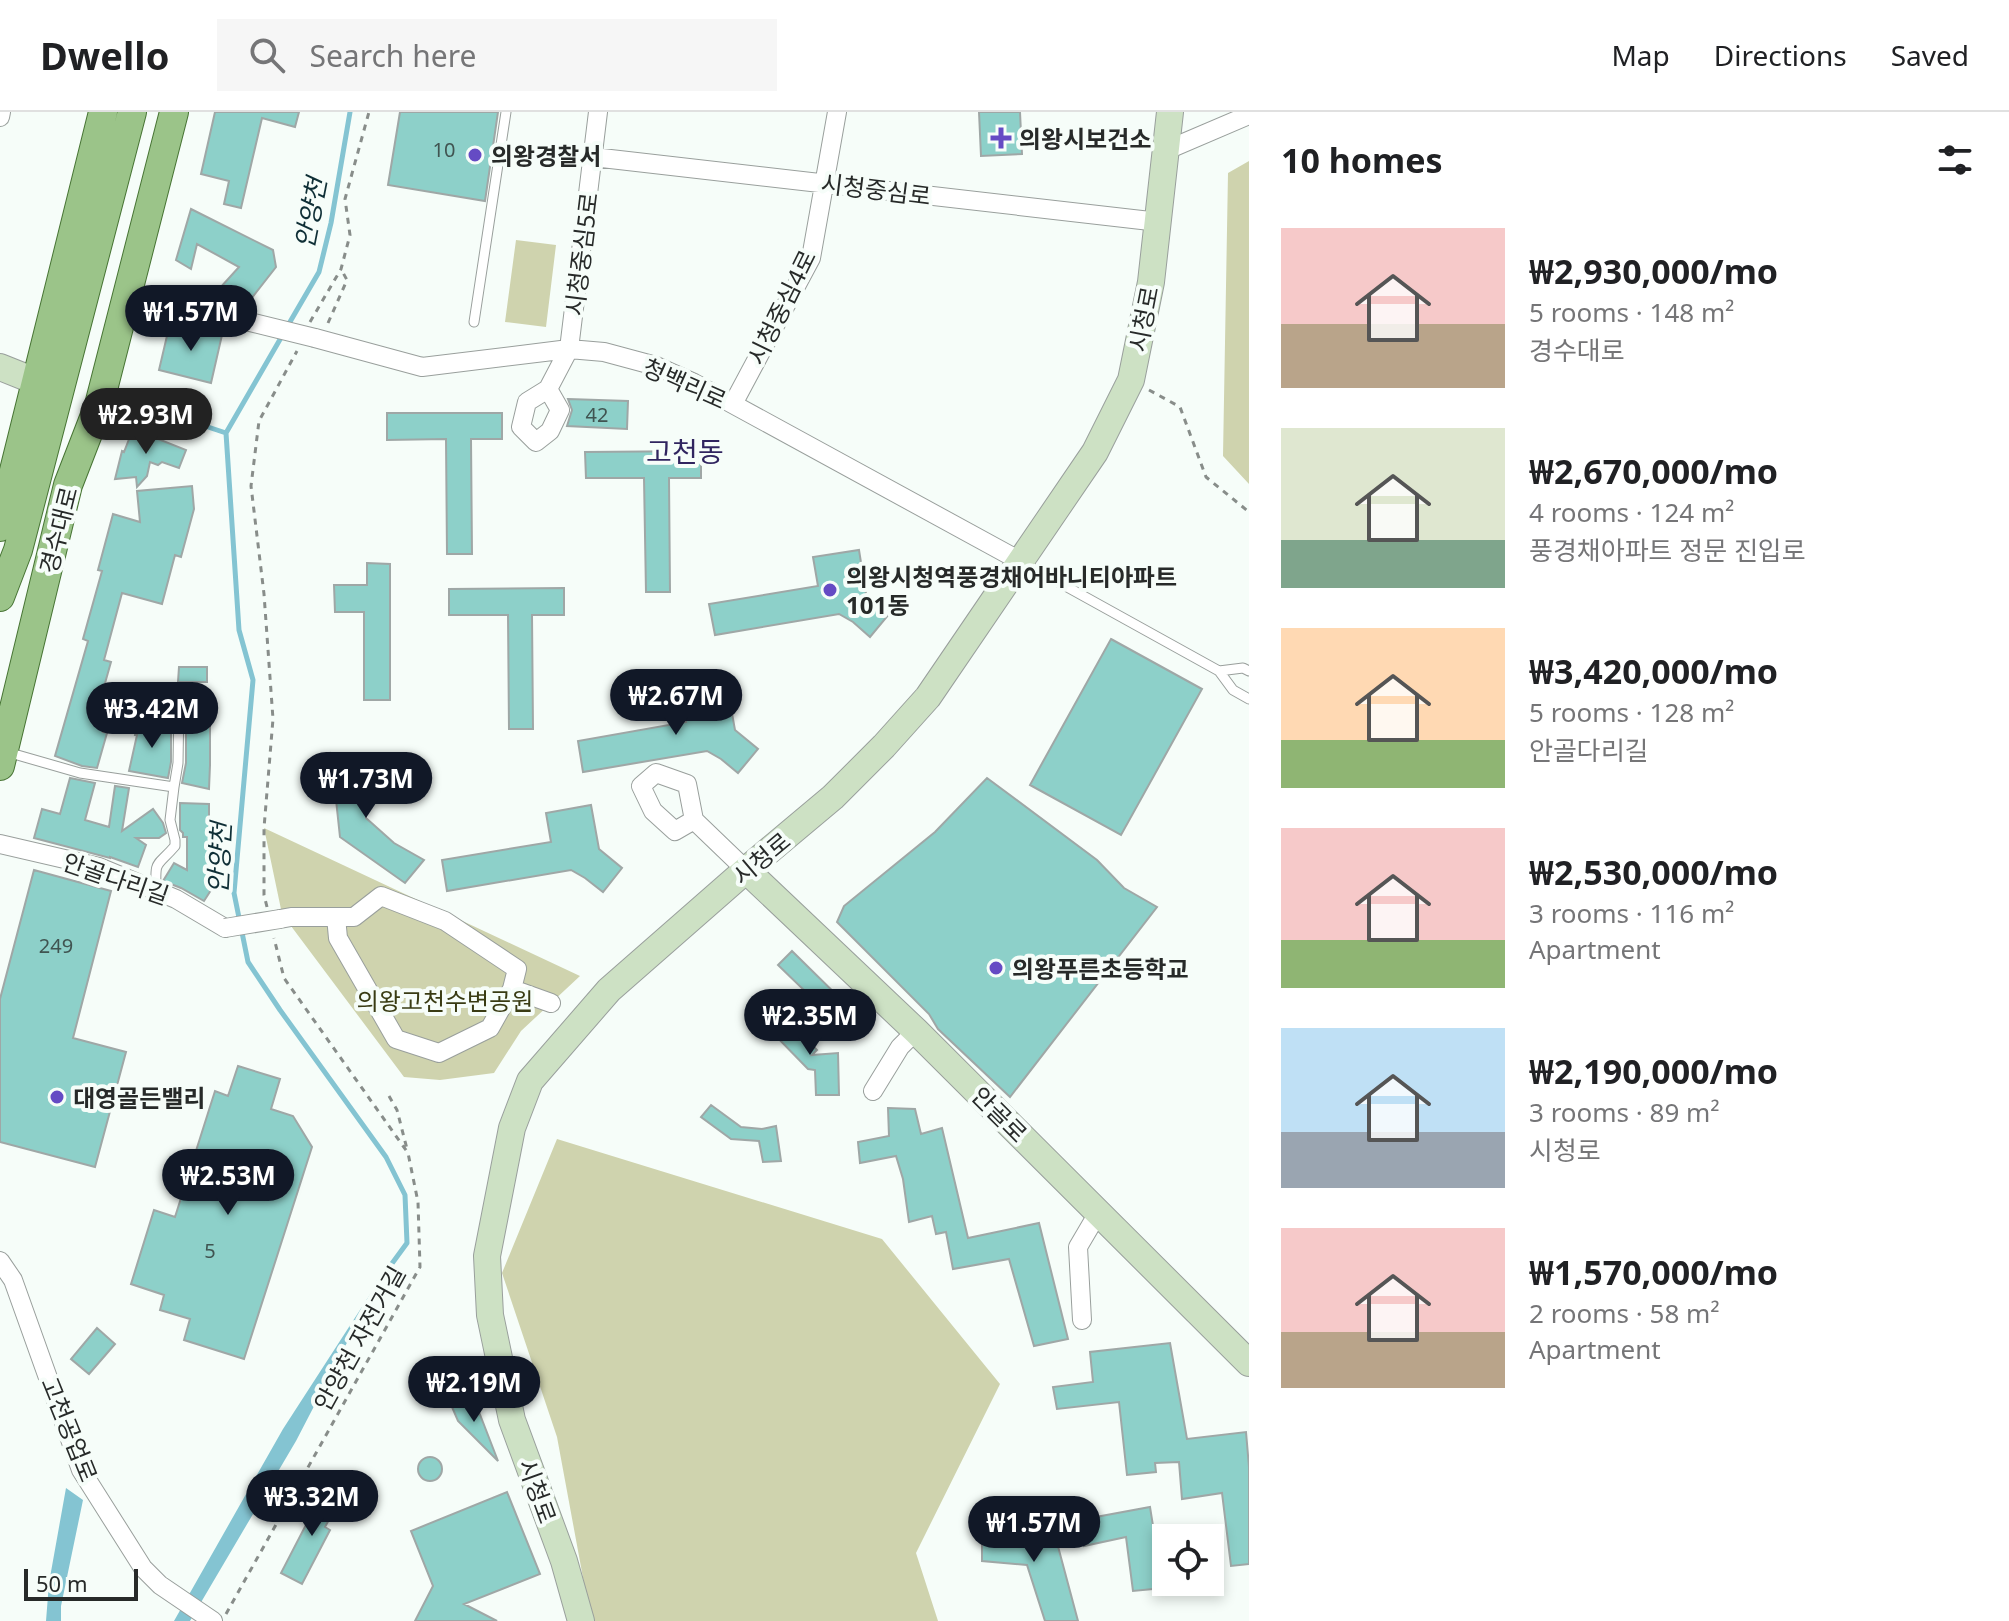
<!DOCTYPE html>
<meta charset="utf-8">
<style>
:root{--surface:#fff;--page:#f6f6f6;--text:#202124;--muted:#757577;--line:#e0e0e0;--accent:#111827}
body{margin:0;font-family:"Noto Sans","Noto Sans KR",sans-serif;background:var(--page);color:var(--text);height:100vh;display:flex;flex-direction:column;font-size:30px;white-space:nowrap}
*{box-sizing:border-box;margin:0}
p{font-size:26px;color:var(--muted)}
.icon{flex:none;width:44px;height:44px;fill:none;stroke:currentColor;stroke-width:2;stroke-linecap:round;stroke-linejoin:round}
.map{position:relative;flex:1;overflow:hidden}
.panel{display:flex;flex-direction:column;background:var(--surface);width:760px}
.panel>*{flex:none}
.controls{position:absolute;left:1152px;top:1412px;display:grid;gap:16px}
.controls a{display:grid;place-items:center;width:72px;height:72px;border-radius:0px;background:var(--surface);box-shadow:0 4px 12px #0003;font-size:40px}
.scale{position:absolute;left:24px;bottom:20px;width:114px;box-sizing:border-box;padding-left:8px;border:4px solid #272a29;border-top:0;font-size:22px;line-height:28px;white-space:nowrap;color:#272a29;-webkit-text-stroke:6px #f6fdf9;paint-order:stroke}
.price{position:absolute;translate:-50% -68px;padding:0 18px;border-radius:28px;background:var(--accent);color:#fff;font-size:26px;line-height:52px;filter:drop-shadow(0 2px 4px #0008)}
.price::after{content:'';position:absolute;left:50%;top:48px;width:24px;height:18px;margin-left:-12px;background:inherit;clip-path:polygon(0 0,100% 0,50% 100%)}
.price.active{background:#222;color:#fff}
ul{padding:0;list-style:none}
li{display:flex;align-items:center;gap:24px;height:200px;padding:0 32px}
li span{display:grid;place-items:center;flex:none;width:224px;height:160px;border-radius:0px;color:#555}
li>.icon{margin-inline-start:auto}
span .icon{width:96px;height:96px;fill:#fffc;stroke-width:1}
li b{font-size:34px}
h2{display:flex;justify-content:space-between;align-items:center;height:96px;padding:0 32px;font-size:34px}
header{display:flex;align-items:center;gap:48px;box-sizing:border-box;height:112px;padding:0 40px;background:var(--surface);border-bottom:2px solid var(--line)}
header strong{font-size:38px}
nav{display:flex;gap:44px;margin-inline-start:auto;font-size:28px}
.search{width:560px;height:72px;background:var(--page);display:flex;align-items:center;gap:20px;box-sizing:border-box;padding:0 28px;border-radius:0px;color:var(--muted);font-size:30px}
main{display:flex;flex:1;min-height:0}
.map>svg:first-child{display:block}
.green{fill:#cfd3ae}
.water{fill:#84c4d2}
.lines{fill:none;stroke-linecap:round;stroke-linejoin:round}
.stream{stroke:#84c4d2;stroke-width:5}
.building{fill:#8dd0c9;stroke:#9fa7a6;stroke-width:2}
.lane-casing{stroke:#999f9c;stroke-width:11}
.street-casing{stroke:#999f9c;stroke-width:20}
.secondary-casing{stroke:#999f9c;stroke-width:28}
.primary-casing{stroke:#477434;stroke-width:30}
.path{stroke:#888d8a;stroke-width:3;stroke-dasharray:6 6;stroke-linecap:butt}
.lane{stroke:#fff;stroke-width:9}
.street{stroke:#fff;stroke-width:18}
.secondary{stroke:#cde1c4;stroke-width:26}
.primary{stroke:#9bc489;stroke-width:28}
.street-bridge-casing{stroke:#999f9c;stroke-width:20;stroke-linecap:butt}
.street-bridge{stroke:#fff;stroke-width:18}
.poi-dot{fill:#654bc4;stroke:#f6fdf9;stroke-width:3}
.labels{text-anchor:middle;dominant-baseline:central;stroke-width:8;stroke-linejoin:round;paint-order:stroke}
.number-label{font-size:20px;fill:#405451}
.poi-label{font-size:24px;font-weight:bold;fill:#272a29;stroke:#f6fdf9;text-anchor:start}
.street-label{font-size:24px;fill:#272a29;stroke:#f6fdf9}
.park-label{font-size:24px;fill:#393b13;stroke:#f6fdf9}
.water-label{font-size:26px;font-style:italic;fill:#0f2f36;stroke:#f6fdf9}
.quarter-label{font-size:28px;fill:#30245f;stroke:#f6fdf9}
</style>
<header>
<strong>Dwello</strong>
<div class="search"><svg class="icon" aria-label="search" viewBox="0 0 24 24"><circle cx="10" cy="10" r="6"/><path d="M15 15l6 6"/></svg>Search here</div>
<nav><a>Map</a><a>Directions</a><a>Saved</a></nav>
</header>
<main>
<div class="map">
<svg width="1249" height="1509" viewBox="0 0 1249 1509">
<rect width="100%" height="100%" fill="#f6fdf9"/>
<path class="green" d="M1249 49V372L1223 344 1228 61Z
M516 128 556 133 546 215 505 210Z
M264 716 580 864 521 919 494 961 440 968 404 965 282 802Z
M557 1027 882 1127 1000 1272 916 1441 938 1509H591L557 1325 502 1161Z"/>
<path class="water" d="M380 1167 296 1329 190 1509H174L283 1317Z
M66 1376 83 1388 61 1494V1509H46L49 1471Z"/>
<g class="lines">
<path class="stream" d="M287 215 319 160 331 111 350 0
M282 224 226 321 239 518 253 568 234 781 248 850 280 898 386 1045 405 1083 407 1131 377 1172
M127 288 226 321"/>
</g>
<path class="building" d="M215 0H299L295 15 262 6 241 96 224 92 229 69 201 62Z
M400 0H498L485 89 388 73Z
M979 0H1020L1022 42 981 44Z
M191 97 273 138 276 155 244 196 210 187 239 155 197 132 191 157 176 148Z
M170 211 222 223 211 271 159 258Z
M568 287 628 289 627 317 567 314 572 298Z
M387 301H502V327H471L472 442H447L446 327 387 328Z
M133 317 186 338 179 356 162 350 158 353 150 350 147 364 137 375 136 365 115 367 122 339 124 340Z
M701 339V366H669L670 480H646L644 366H586L585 340Z
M192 374 194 397 181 445 175 443 162 492 122 481 104 548 111 550 98 596 109 599 103 620 107 621 97 656 82 654 55 644 88 529 83 527 102 459 98 458 113 402 140 410 137 379Z
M859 438 866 482 890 501 870 525 853 510 839 502 715 523 709 492 818 474 813 445Z
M367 451 390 452V588H364V500H335L334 473H367Z
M564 476V503H532L533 617H509L508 503H449V477Z
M1111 527 1202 577 1121 723 1030 673Z
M179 555H207V570H178Z
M727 574 735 618 758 637 738 661 721 647 707 639 583 660 578 629 686 610 681 582Z
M210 595V653L209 677 182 671 186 651V596Z
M138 608 171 616V650L168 666 129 659 137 623H135Z
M331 641 363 645 366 706 394 731 424 748 405 771 340 725Z
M70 666 95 671 85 708 109 715 115 674 129 676 122 719 153 697 163 711 166 721 159 726H136L146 733 138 755 110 745V746L34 726 42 697 60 702Z
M987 666 1097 748 1124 776 1157 795 1010 985 938 917 929 902 837 810 844 794 935 720Z
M180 691 209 692V772L213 775 204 789 181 776 163 769 174 751 187 758V725H183V721L180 718Z
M591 693 599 737 622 756 603 780 585 766 571 758 447 779 442 748 551 730 546 701Z
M34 758 111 779 73 926 126 940 95 1055 0 1030V887Z
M792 839 854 900 841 914 778 853Z
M782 903 817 938 812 943 838 941 839 983H816L815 958 808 957 769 917Z
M238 954 280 967 271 997 293 1004 312 1035 244 1247 184 1228 190 1207 160 1198 164 1183 131 1172 154 1098 175 1105 215 979 228 984Z
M711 993 741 1015 762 1017 776 1014 781 1049 763 1050 759 1029 731 1027 701 1005Z
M888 996 915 997 921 1022 942 1016 968 1126 1039 1111 1068 1227 1034 1234 1009 1147 953 1157 946 1120 936 1122 932 1104 909 1110 903 1067 896 1044 860 1051 858 1030 889 1024Z
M97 1216 115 1232 89 1262 71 1247Z
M1170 1231 1187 1327 1246 1320 1249 1355V1452L1231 1454 1222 1381 1182 1387 1179 1350 1155 1351 1156 1360 1127 1363 1119 1290 1057 1297 1053 1275 1093 1270 1090 1240Z
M474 1287 498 1349 458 1309 452 1295Z
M418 1357a12 12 0 1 1 24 0a12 12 0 1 1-24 0Z
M327 1376 342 1384 325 1415 330 1418 302 1472 281 1461 309 1407H310Z
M507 1380 540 1462 464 1492 497 1509H415L433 1474 411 1419Z
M1150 1395 1163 1476 1133 1479 1126 1425 1084 1434 1074 1409Z
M1052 1412 1078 1509H1045L1027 1453 982 1449V1416Z"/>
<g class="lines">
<g class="lane-casing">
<path id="lane" d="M474 210 506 0
M1022 450 1219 559 1233 578 1249 587
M1219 559 1243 556 1249 559
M7 640 80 661 174 675 178 651 179 590
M156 779C155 746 156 756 175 734V728L170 708 174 675"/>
</g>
<g class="street-casing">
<path id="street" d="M0 5 1 0
M1167 38 1249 3
M593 45 1159 110
M127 185 250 210
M315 226 422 255 569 237 604 240 656 254 694 271 1022 450
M548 277 560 298 550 319 536 330 521 315 527 290 548 277 569 237 598 0
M733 292 811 146 837 0
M694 708 675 719 653 699 641 674 656 661 687 672 694 708 746 758
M0 732 99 755 176 787 225 816
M280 807 291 805H354L381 784 445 809 517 857 512 877 490 916 439 941 396 927 338 826 336 805
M512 877 551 891
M873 979 900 935 916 919
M0 1149 13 1168 81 1358 143 1456 160 1473 213 1509
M1082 1208 1078 1135 1098 1101"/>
</g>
<g class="secondary-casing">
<path id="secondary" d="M0 255 35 269
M746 758 916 919 1249 1251
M581 1509 564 1449 512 1308 490 1203 487 1144 512 1016 530 969 609 878 746 758 833 685 884 634 928 585 1095 340 1131 268 1151 170 1170 0"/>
</g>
<g class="primary-casing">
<path id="primary" d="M0 415 103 0
M0 485 18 438 132 0
M0 654 68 373 99 293 174 0"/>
</g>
<path class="path" d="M310 210 341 157 350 123 345 87 369 0
M328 211 347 168 341 157
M1149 278 1180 295 1206 365 1249 400
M267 795 264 783V716L273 607 264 482 251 374 259 309 297 239
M389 984 397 998 407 1037
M226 1502 420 1155 418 1090 408 1041 284 866 274 826"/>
<use href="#lane" class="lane"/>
<use href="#street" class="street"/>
<use href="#secondary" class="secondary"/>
<use href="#primary" class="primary"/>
<g class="street-bridge-casing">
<path id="street-bridge" d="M250 210 315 226
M225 816 280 807"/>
</g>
<use href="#street-bridge" class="street-bridge"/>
</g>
<g class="poi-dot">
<path d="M997 14h8v8h8v8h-8v8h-8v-8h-8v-8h8z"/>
<circle cx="475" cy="43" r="8"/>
<circle cx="830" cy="478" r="8"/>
<circle cx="996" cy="856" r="8"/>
<circle cx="57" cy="985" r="8"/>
</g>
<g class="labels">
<g class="number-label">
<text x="444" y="37">10</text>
<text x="597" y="302">42</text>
<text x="56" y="833">249</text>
<text x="210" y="1138">5</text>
</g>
<g class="poi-label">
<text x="1019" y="26">의왕시보건소</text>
<text x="491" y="43">의왕경찰서</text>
<text x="846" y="464">의왕시청역풍경채어바니티아파트<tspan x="846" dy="28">101동</tspan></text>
<text x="1012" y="856">의왕푸른초등학교</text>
<text x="73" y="985">대영골든밸리</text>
</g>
<g class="street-label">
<text transform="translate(876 77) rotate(7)">시청중심로</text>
<text transform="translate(581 142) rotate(-83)">시청중심5로</text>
<text transform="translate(781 195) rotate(-64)">시청중심4로</text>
<text transform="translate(1143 207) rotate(-79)">시청로</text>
<text transform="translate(685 271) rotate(24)">청백리로</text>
<text transform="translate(58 418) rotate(-76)">경수대로</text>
<text transform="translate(761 746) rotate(-40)">시청로</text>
<text transform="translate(116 766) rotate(19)">안골다리길</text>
<text transform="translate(1000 1002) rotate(45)">안골로</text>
<text transform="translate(359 1226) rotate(-61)">안양천 자전거길</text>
<text transform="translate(70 1317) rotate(68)">고천공업로</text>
<text transform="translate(538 1379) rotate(70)">시청로</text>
</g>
<g class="park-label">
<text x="445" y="888">의왕고천수변공원</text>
</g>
<g class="water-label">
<text transform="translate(310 101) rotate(-79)">안양천</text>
<text transform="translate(219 746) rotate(-87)">안양천</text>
</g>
<g class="quarter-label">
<text x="685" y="339">고천동</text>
</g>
</g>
</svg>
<div class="controls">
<a><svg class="icon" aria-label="locate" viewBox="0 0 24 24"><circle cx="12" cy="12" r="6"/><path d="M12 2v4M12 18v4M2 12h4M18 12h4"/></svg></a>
</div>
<div class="scale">50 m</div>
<b class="price" style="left:191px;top:241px">₩1.57M</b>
<b class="price active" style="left:146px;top:344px">₩2.93M</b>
<b class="price" style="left:676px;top:625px">₩2.67M</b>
<b class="price" style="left:152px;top:638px">₩3.42M</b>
<b class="price" style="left:366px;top:708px">₩1.73M</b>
<b class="price" style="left:810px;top:945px">₩2.35M</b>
<b class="price" style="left:228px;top:1105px">₩2.53M</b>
<b class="price" style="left:474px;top:1312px">₩2.19M</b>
<b class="price" style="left:312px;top:1426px">₩3.32M</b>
<b class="price" style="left:1034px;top:1452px">₩1.57M</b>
</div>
<section class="panel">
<h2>10 homes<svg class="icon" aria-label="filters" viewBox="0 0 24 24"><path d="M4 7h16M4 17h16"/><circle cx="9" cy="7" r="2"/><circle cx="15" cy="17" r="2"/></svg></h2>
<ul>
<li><span style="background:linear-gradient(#f6c9c9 60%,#b9a48a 0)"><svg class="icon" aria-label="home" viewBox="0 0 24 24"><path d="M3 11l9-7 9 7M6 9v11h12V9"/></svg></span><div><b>₩2,930,000/mo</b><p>5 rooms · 148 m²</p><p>경수대로</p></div></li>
<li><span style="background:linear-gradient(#dfe7d0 70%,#7fa58c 0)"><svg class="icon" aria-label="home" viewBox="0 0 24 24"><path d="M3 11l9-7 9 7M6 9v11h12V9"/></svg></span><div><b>₩2,670,000/mo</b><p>4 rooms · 124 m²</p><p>풍경채아파트 정문 진입로</p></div></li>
<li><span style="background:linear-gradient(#ffd9b3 70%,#8fb573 0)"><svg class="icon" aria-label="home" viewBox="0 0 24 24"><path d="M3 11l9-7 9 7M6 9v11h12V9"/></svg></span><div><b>₩3,420,000/mo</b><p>5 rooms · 128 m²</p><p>안골다리길</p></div></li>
<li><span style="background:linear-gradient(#f6c9c9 70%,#8fb573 0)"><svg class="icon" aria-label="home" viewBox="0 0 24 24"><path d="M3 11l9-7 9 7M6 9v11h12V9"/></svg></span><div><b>₩2,530,000/mo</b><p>3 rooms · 116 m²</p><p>Apartment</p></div></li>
<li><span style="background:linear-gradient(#bfe0f5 65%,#9aa5b1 0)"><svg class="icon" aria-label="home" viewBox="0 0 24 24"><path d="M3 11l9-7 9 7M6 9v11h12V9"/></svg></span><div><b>₩2,190,000/mo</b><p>3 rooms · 89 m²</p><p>시청로</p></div></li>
<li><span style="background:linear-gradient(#f6c9c9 65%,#b9a48a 0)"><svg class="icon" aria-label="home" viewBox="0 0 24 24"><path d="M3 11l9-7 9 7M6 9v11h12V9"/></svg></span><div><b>₩1,570,000/mo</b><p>2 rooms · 58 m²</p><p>Apartment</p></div></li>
</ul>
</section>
</main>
